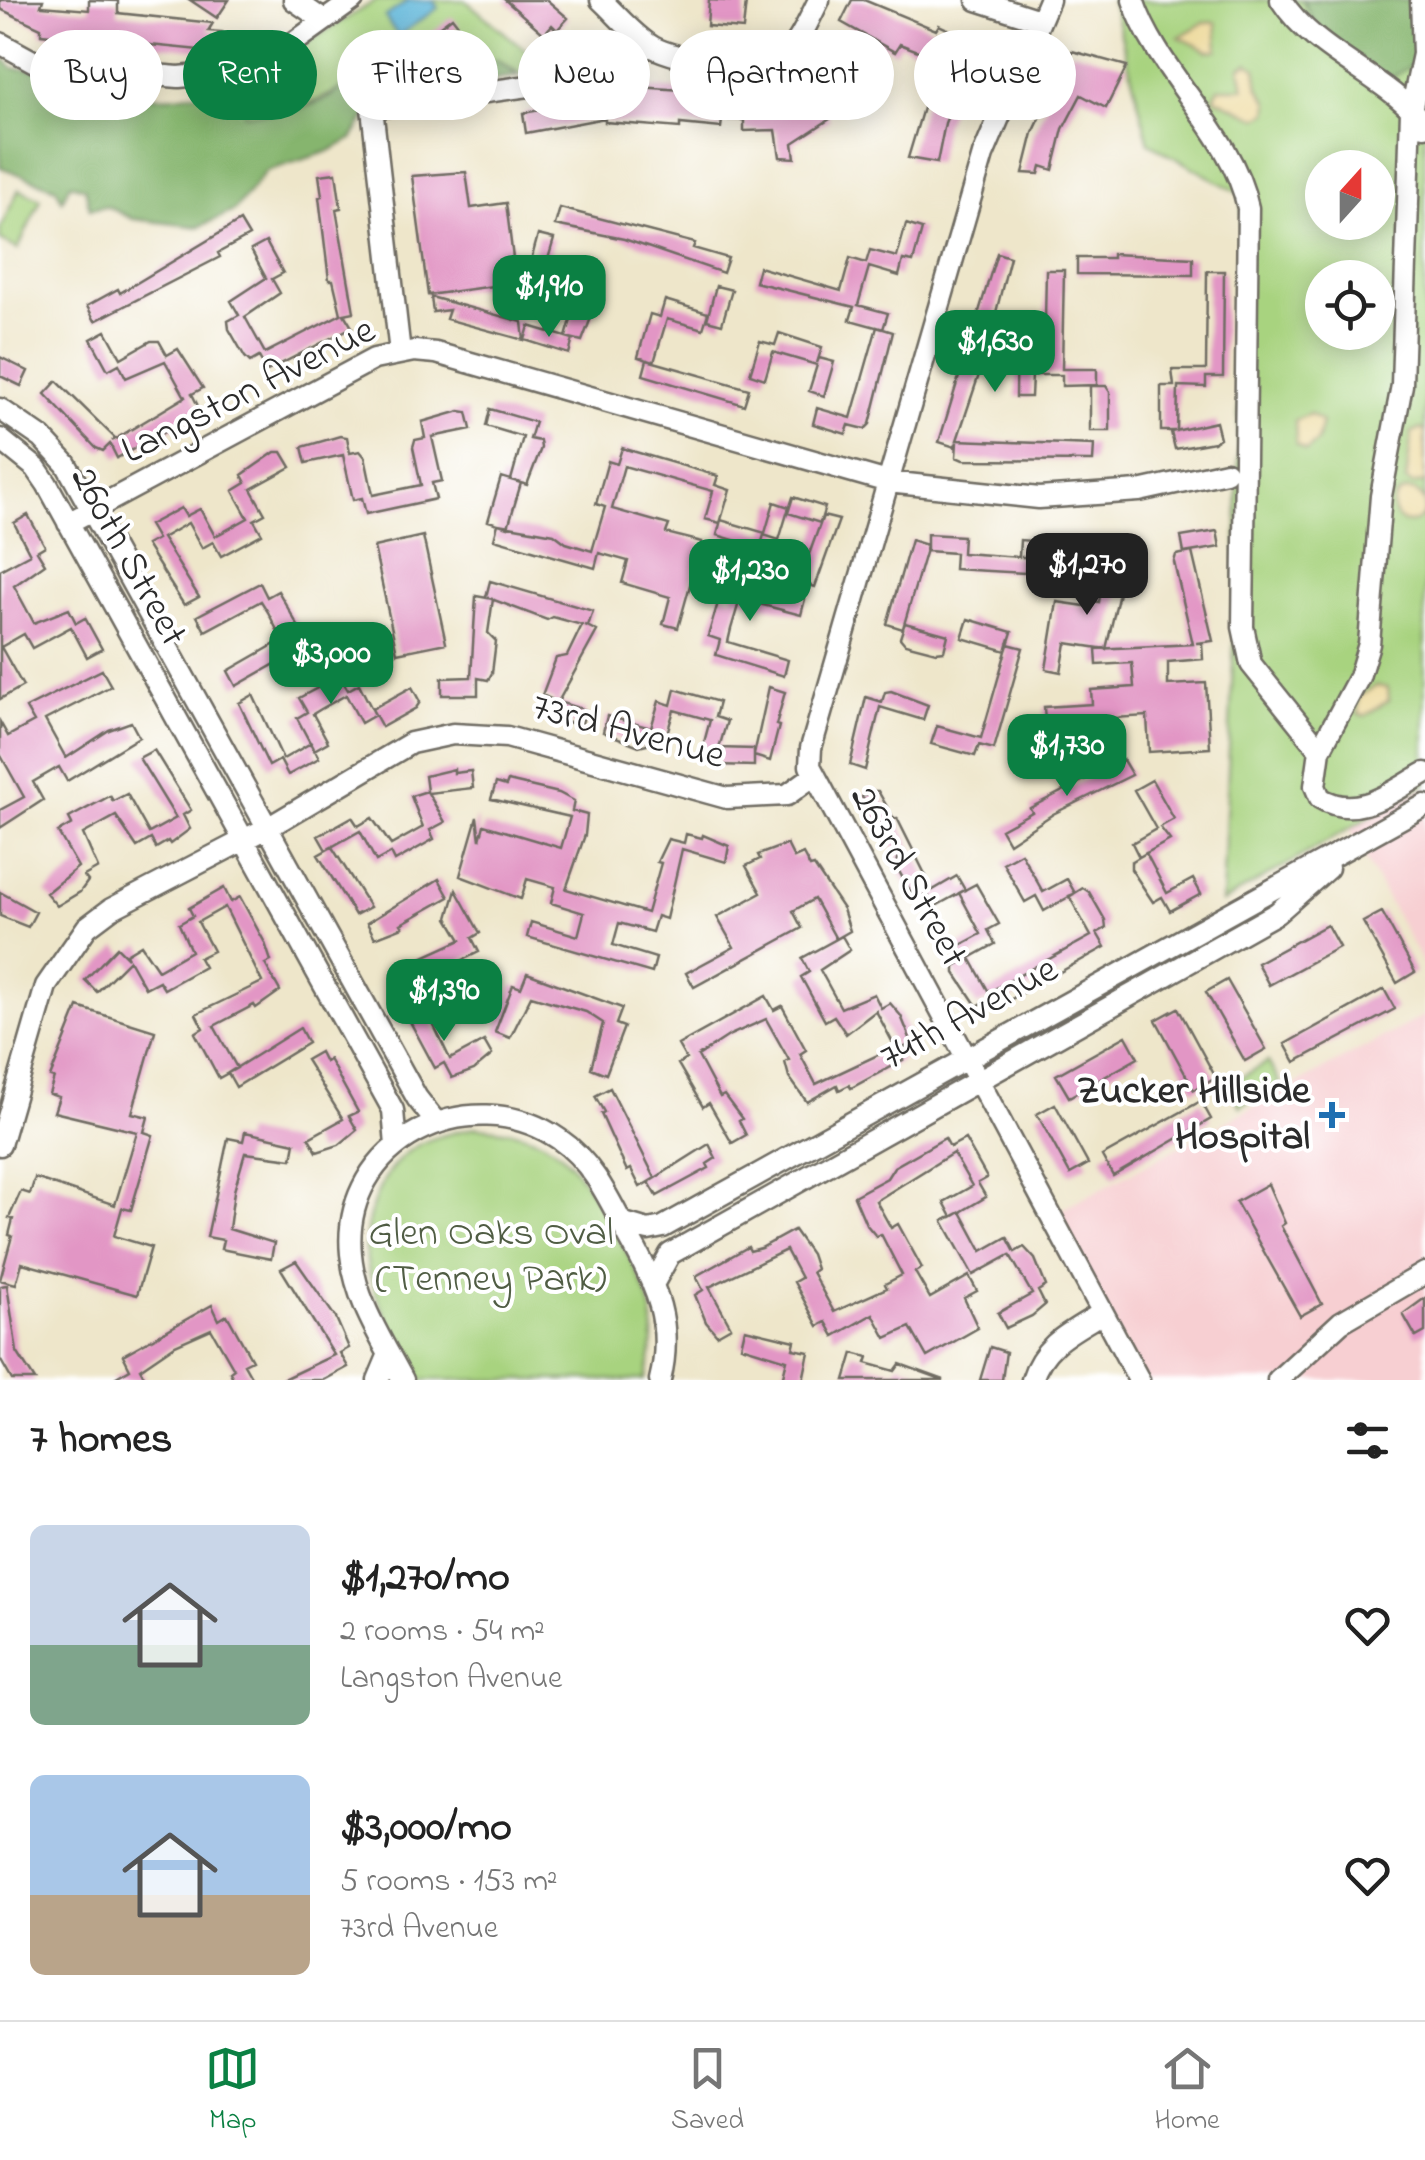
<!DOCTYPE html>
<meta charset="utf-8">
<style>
:root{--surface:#fff;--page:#f2f2f2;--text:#222;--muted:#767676;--line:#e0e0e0;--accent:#0b8043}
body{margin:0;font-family:"Indie Flower",sans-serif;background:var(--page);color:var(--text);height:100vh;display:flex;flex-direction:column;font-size:38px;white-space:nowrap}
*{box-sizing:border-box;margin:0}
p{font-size:32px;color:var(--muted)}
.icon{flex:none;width:55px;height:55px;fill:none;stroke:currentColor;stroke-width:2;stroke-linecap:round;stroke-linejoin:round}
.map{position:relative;height:1380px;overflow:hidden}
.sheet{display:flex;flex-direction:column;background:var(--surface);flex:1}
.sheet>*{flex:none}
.banner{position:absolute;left:30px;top:30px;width:1365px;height:90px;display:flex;gap:20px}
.needle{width:65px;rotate:21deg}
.controls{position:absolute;left:1305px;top:150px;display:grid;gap:20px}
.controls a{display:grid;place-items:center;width:90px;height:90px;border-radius:50%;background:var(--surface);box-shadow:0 5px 25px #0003;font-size:50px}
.price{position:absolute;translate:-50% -85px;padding:0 22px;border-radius:20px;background:var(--accent);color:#fff;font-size:32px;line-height:65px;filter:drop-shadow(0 2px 5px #0008)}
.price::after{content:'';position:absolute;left:50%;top:60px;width:30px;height:22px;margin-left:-15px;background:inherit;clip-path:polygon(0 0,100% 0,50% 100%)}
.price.active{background:#222;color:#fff}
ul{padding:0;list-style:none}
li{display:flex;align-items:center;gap:30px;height:250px;padding:0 30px}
li span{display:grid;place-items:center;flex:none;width:280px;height:200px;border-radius:15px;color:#555}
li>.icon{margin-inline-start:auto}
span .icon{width:120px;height:120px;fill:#fffc;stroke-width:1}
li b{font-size:42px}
h2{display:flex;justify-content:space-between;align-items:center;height:120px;padding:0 30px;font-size:42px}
.pill{padding:0 35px;border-radius:45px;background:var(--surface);box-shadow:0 5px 25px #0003;font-size:35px;line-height:90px}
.pill.active{background:var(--accent);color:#fff}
.tabs{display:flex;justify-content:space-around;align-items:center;height:140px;border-top:2px solid var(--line);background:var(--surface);font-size:28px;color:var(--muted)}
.tabs a{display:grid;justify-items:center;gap:5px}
.tabs .active{color:var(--accent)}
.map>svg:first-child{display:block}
.built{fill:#f7cfd2}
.green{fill:#a8d37f;stroke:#6a7f55;stroke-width:2.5;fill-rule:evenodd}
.forest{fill:#86b56e;stroke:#58704c;stroke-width:2.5}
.sand{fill:#eeda9e;stroke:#8c8264;stroke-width:2.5}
.water{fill:#5ab4d8;stroke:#427082;stroke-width:2.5}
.building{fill:#e296c5}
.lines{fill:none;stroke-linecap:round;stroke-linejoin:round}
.minor-casing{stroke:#6f6c63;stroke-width:25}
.minor{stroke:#fff;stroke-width:20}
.poi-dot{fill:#1f6fb2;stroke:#fff;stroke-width:4}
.labels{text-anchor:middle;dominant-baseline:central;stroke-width:8;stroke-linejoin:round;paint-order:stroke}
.street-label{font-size:40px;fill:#2b2b2b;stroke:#fff}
.poi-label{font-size:40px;font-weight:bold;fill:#2b2b2b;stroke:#fff;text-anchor:end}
.park-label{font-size:40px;fill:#505d44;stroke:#fff}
</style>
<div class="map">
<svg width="1425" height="1380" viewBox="0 0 1425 1380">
<rect width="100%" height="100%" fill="#fff"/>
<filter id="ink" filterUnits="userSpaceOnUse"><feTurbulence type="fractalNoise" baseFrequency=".01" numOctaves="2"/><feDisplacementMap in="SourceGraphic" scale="20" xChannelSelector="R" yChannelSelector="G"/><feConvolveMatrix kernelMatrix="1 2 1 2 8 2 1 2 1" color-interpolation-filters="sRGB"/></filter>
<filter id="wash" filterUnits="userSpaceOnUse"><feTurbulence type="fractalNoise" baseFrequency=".0048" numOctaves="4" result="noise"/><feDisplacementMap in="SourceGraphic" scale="40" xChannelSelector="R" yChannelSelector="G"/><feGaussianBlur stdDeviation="2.25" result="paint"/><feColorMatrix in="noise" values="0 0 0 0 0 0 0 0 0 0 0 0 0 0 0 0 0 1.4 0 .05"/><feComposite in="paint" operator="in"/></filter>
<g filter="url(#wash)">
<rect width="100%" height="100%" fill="#eee6ca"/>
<path class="built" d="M1425 785V968L1349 829Z
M1425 1015V1380H1142L1052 1215Z"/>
<path class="green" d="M377 0H465L557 76 536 83 497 60 346 87 289 113 244 114 234 80 265 68Z
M1112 0H1425V785L1222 902 1236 596 1242 195 1149 143ZM1322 168H1378V222H1322ZM1322 278H1378V332H1322Z
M19 189 41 199 18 249 0 240V229Z
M1268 1062 1280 1083 1240 1106 1228 1085Z
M475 1127C505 1129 537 1133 561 1154 585 1174 642 1274 650 1305 657 1331 653 1355 644 1380H421C404 1347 380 1312 370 1276 358 1233 374 1178 410 1150 428 1137 454 1133 475 1127Z"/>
<path class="forest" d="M1303 0H1425L1417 62 1392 77C1357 73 1314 33 1303 0Z
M0 54 13 68 53 70 100 91 136 85 144 95C175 101 204 88 236 88L245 114C281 113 334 109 353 74L497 60 517 76 479 82 454 93 392 92 379 97 352 139 327 152 266 171 234 211 199 227 133 219 106 206 90 209 85 188 70 184 62 200 56 188 0 167Z"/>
<path class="sand" d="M1216 22 1218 50 1208 51 1179 37 1203 23Z
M1248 63 1256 68 1259 88 1269 102 1268 113 1258 118 1214 98 1219 88H1244L1240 68Z
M1310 414 1322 422 1317 442 1306 451 1296 444 1295 420Z
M1420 429 1425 431V482L1413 485 1406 481 1412 432Z
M1393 507a16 16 0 1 1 32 0a16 16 0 1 1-32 0Z
M1377 686 1388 688 1389 700 1365 716 1358 714 1359 696Z"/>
<path class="water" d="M409 0H433L438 8 398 36 385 17Z"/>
<g id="blocks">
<path class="building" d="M0 0H43L41 6 89 10V0L118 1V13L213 23 208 31 221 32 199 50 41 34V28L0 9Z
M190 0H229L217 18Z
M505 0H547L568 18 557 30 552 25 544 34Z
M709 0 746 2 743 29 707 26Z
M852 0H864L936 30 939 25 987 47 975 73 900 44 895 52 841 22Z
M452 17 459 26 423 53 416 44Z
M836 49 872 68 858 103 825 78 835 71 826 68Z
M1072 51 1127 66 1106 108 1081 95 1063 129 1053 170 1041 166 1039 174 1023 173 1033 133Z
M638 87 683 90 682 96 723 103H777L792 93 795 97 811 90 830 119 793 143 795 158 780 157 776 130 744 131V120H722L721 128 680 124V128L605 122V118L526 133 523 113 603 99V95L637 97Z
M929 88 956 96 945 123 937 163 908 158Z
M466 172 471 208 506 203 518 298 503 301 501 285 428 295 412 176Z
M336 173 341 208 336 209 354 312 344 314 352 327 267 371 259 357 250 362 245 357 229 329 228 321 239 315 231 301 266 278 251 250 266 242 283 273 272 279 280 293 245 317 265 353 341 314 333 280H329L319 197 322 196 319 175Z
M560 208 695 243 693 248 728 258 723 273 624 239 555 225Z
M240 221 249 236 218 253 220 257 95 321 87 306 118 289 120 293Z
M906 224 922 229 913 262 903 260 899 276 869 267 858 305 888 313 883 329 850 320 854 307 755 282 759 267 841 291 850 258 866 263 870 250 897 257Z
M538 235 554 239 546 266 590 279 586 295 595 298 596 305 582 341 566 337 579 293 541 283 544 273 529 268Z
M997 253 1010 257 984 360 957 440 1094 445 1093 461 963 460 956 457 957 442 955 447 939 442Z
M1112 254 1193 258V275L1077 274V258H1112Z
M1046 270H1064L1062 369H1097V385L1062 386V375H1032L1031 397H1016L1017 322H1045Z
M1207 271H1224L1223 377H1206V387L1178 386 1177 431H1161V386H1174L1172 370H1206Z
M716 286 732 290 722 324 707 320Z
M431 297 522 322 524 340 446 319 449 310 433 312Z
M665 300 708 313 703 329 667 319 654 362 638 357 650 314 660 317Z
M529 326 573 339 569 354 525 340Z
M877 327 893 332 870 424 865 429 849 425 846 434 813 424 817 408 851 418Z
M106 331 121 358 151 341H159L167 355 178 349 203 388 192 394 199 408 195 415 117 458 110 444 103 451 96 448 45 394 57 381 115 438 112 441 185 397 165 361 126 378 119 364 108 370 91 339Z
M779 333 822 347 817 363 819 358 834 362 824 396 809 391 817 365 786 356 773 352 765 379 750 374 760 341 775 345Z
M0 357 28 371 21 386 0 376Z
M647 360 749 389 744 405 643 375Z
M1090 386H1106L1110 392V431H1090Z
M490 409 535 422 530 439 540 441 541 448 527 485 511 480 523 437 486 426Z
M460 411 467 412 471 429 432 437 442 481 432 483 436 499 366 514 362 498 353 500 343 455 306 463 302 447 340 436 347 437 350 453 360 451 365 457 373 495 421 485 413 447 415 440 425 438 422 422Z
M1216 422 1220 438 1214 442 1175 449 1171 432Z
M622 448 718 476 715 485 730 490 720 523 705 519 713 491 624 466 612 509 669 525 666 533 702 542 678 628 663 624 670 597 622 583 628 561 599 553 595 568 494 539 498 524 554 534 566 543 592 551 605 507 596 504 608 461 617 464Z
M275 452H282L291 467 251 489 265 514 254 520 262 534 221 556 213 542 202 548 188 523 162 538 199 597 184 605 146 545 157 539 149 525 181 508 186 516 200 509 215 536 223 532 248 518 233 491 246 483 242 475Z
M501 477 521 483 508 527 488 521Z
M793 497 825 507 820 523 788 513Z
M774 502 789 507 779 540 764 535 760 548 717 535 721 520 765 533Z
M28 515 45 546 37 551 45 564 14 586 34 623 69 609 76 623 85 618 102 649 87 657 71 627 32 648 24 634 1 647 23 686 0 699V570L30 554 14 523Z
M823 516 839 520 815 587 799 582Z
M1217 531 1220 547 1184 553 1181 537Z
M927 534 963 536 962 553 1019 557 1020 540 1055 543 1054 559 1021 557H1026L1025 573 954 569 955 553 927 551V546L903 628 905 623 948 635 944 651 936 652 905 644 900 638 903 629 887 624 911 540 927 545Z
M423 536 446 643 397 653 374 547Z
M1112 541 1113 557 1077 559 1076 543Z
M1192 552 1213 641 1196 643H1202L1203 659 1168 662V685L1206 683 1210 748 1149 752 1147 716 1045 722 1044 707 1092 704 1091 690 1134 687 1132 663 1097 665 1096 649 1193 644 1174 562 1176 555Z
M1106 558 1123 561 1125 567 1106 649 1066 643 1061 672 1046 669 1057 602 1092 607 1093 601 1099 602Z
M737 580 805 599 801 615 740 599 731 629 728 642 788 660 784 676 716 655 720 640 708 636 721 593 732 597Z
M490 581 593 611 588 626 585 625 597 631 558 702 586 710 581 726 547 716 555 701 542 695 556 658 567 656 582 625 553 617 547 620 486 597Z
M260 583 267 597 278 591 301 631 290 637 298 651 236 686 228 671 282 640 268 612 261 601 205 631 197 616Z
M476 596 493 599 488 633 496 641 492 673 488 680 478 678V695H442V678L471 677Z
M968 619 1012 632 1006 651 962 638Z
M1008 644 1023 648 994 749 979 745 975 756 931 744 937 726 981 738Z
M102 670 111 686 45 720 66 758 109 730 131 722 139 737 67 781 59 767 33 782 43 800 0 828V810L24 797 0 754V722L8 736 34 722 26 708Z
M340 676 348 690 359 684 375 715 361 723 346 695 321 709 313 714 328 742 314 750 297 718 307 712 299 698Z
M412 687 420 702 416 708 382 727 372 709Z
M769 687 785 692 776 725 779 726 770 761 754 756V766L718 765 719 751 717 755 702 750 710 720 674 710 665 740 649 736 647 744 639 746 603 732 607 716 651 728 659 701 671 705 675 689 719 702 715 717 727 721 719 748 754 749V755Z
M891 691 928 705 923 720 880 707 865 770 850 765 866 697 882 702 885 692Z
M253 695 283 759 311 743 319 758 288 775 280 760 269 766 239 703Z
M154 750 191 810 183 815 190 829 170 844 168 841 156 848 151 839 137 847 116 816 83 834 98 868 84 876 88 881 80 892 57 906 46 893 78 867 58 832 72 824 69 818 110 796 113 801 127 794 149 833 176 818 139 758Z
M1123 760 1132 775 1053 814 1009 843 1001 829 1032 812 1030 808Z
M454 769V773L471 771 473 788 428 793 445 822 430 830 434 839 395 861 391 853 376 861 360 831 326 850 318 836 352 817 358 826 372 818 391 845 423 827 411 796 427 791 425 776Z
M1152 780 1174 819 1160 827 1170 840 1139 857 1132 843 1156 829 1134 790Z
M508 781 559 793 574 801 572 811 587 815 585 835 566 889 647 913 661 863 657 862 668 839 684 843 686 834 702 838 703 835 729 846 726 862 682 849 666 919 657 916 652 932 619 923 613 945 656 958 652 973 527 937 531 922 578 936 584 913 551 903 555 887 527 879 521 899 460 876 477 817 480 840 484 825 561 848 570 817 491 799 496 783 506 786Z
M873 791H878L894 819 897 818 933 890 957 876 965 890 934 907 927 893 918 898 912 894 896 866 899 856 862 797Z
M787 844 794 858 803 854 810 867 814 866 843 909 850 931 836 939 814 899 793 911 802 928 694 987 686 973 734 947 717 917 761 893 746 866 760 859 758 855Z
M332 847 370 907 355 915 318 855Z
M1021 853 1043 892 1067 879 1075 893 1083 888 1089 892 1105 920 1106 928 1097 933 1105 947 997 1007 992 998 977 1006 955 973V966L964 961 957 947 981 934 959 893 976 884 999 924 988 930 995 944 970 958 989 992 1091 936 1069 896 1074 894 1044 911 1036 896 1025 902 1003 863Z
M1146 853 1167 893 1193 879 1201 894 1170 911 1162 897 1153 902 1131 869V862Z
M439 879 449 897 401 924 403 927 375 938 367 923Z
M224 888 231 902 240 897 265 943 271 961 265 964 280 991 256 1008 254 1005 214 1026 237 1068 219 1078 195 1033 203 1028 196 1014 262 982 225 907 198 922 213 951 199 958 204 967 164 989 159 981 145 988 129 960 97 992 85 980 117 947 128 958 126 954 141 945 158 970 191 951 179 924 193 916 189 908Z
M456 890 480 933 472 938 479 952 403 989 395 975 410 967 408 964 461 940 448 918Z
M0 892 36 912 28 927 0 916Z
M1382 912 1415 972 1397 983 1363 922Z
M1327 925 1339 947 1269 985 1257 963Z
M842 936 850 950 820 970 841 1008 874 994 881 1008 890 1003 901 1016 912 1043 898 1051 903 1060 851 1088 849 1085 839 1090 837 1085 807 1102 789 1077 785 1062 789 1060 766 1019 730 1035 698 1056 720 1097 724 1095 742 1119 739 1121 746 1135 732 1143 709 1103 703 1107 678 1064 686 1059 678 1045 766 996 774 1010 782 1006 806 1050 800 1054 816 1084 895 1047 876 1011 846 1034 834 1016 825 1021 801 977 809 972 802 958Z
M527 973 622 1008 616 1024 624 1027 606 1074 591 1068 603 1023 586 1012 531 996 510 1038 495 1032 513 985 521 988Z
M1227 980 1266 1049 1245 1061 1206 992Z
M1384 989 1395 1009 1295 1062 1285 1044Z
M420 997 450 1059 484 1041 492 1055 474 1070 452 1078 444 1063 435 1068 407 1016 410 1015 405 1005Z
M78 1007 155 1031 132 1113 148 1117 144 1132 153 1135 131 1210 122 1208 114 1236 151 1247 137 1295 22 1263 16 1284 0 1280 12 1236 9 1235 13 1219 9 1218 21 1191 30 1194 35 1178 115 1205 137 1132 54 1112 59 1097 49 1094 54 1078 50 1077Z
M1178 1008 1216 1078 1194 1090 1156 1020Z
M300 1028 308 1043 236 1087 228 1073Z
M1126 1036 1138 1058 1069 1097 1056 1075Z
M320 1052 325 1062 329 1059 358 1112 349 1116 357 1130 339 1145 317 1152 309 1138 343 1119 306 1060Z
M610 1088 655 1178 640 1187 631 1169 627 1171 601 1114 604 1112 595 1096Z
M1201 1101 1211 1119 1113 1176 1102 1156Z
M1055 1104 1088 1164 1070 1174 1037 1114Z
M245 1132 295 1143 292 1159 245 1153 234 1191 229 1229 274 1243 271 1259 221 1249 223 1240 207 1237 228 1138 243 1141Z
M945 1138 950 1147 965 1139 987 1178 978 1183 986 1197 952 1217 944 1202 972 1186 953 1153 876 1201 891 1228 898 1224 922 1268 915 1272 930 1298 969 1276 977 1291 964 1298 978 1328 927 1357 910 1327 886 1338 873 1314 834 1336 826 1322 818 1326 794 1282 801 1278 786 1250 709 1287 731 1327 717 1335 706 1322 695 1295 703 1290 696 1276 748 1247 750 1251 761 1248 794 1230 811 1254 816 1269 812 1272 834 1312 887 1288 885 1284 902 1275 881 1234 876 1236 866 1224 854 1196 887 1178 894 1167Z
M709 1144 716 1158 707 1164 709 1168 657 1196 649 1182Z
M1268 1184 1285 1223 1281 1226 1322 1304 1300 1316 1236 1202Z
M961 1212 982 1251 1007 1237 1015 1252 1024 1247 1035 1259 1046 1286 1038 1291 1045 1305 1032 1316 1006 1328 998 1313 1032 1294 1010 1255 973 1275 943 1221Z
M296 1261 336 1318 349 1348 340 1353 348 1367 324 1380H281L334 1355 281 1269Z
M7 1285 17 1352 35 1380H12L0 1359V1286Z
M1425 1298V1332L1416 1337 1403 1314Z
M212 1305 219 1320 227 1315 252 1360 244 1364 253 1380H234L230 1372 234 1369 211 1329 175 1345 140 1369 146 1380H111L130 1369 123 1355Z
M745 1329 795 1341 793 1349 809 1352 803 1380H782L787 1360 741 1346Z
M990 1347 1006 1352 1002 1380H980Z
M853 1353 868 1357 866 1363 895 1371 900 1364 944 1380H845Z"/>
</g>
</g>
<g filter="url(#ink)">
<use href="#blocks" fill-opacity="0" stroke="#6f6c63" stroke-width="2.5"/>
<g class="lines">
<g class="minor-casing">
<path id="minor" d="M294 0 323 20
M601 0C617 15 634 36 653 47 676 60 758 74 781 59 799 46 809 19 819 0
M977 0 1039 20
M1049 0 983 155 811 748 810 766 1139 1380
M1133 0C1158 75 1232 131 1248 208L1243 627 1251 664 1320 750 1359 677 1369 644 1381 496 1402 385 1411 111 1423 54 1421 0
M1281 0C1318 57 1387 74 1425 126
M0 43 42 66 179 77 231 72 278 54 353 0
M400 353 372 108 536 85 651 46
M0 409 42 438 66 464 417 1098 435 1121
M0 439 36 468 47 484 393 1110 396 1146
M68 523 374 359 414 351 436 353 888 482 1039 498 1139 491 1226 472
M1320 750 1315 786 1320 798C1358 821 1392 791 1425 773
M0 1145 46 986 87 927 111 909 269 827 411 743 453 734 507 737 727 798 787 795 812 777
M621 1222 648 1230 663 1227 1425 805
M655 1281 670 1254 1277 913 1328 868
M378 1380 389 1354
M403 1380C382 1340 355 1300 351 1254 340 1142 470 1078 559 1139 593 1162 610 1201 629 1237 656 1285 674 1324 660 1380
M1032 1380C1043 1344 1071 1332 1102 1313
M1278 1380 1341 1322 1425 1273"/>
</g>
<use href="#minor" class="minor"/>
</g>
</g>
<path class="poi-dot" d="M1327 1100h10v10h10v10h-10v10h-10v-10h-10v-10h10z"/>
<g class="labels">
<g class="street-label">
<text transform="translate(249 392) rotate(-27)">Langston Avenue</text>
<text transform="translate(127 557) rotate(61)">260th Street</text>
<text transform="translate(628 733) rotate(15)">73rd Avenue</text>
<text transform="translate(907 877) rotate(61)">263rd Street</text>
<text transform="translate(970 1015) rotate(-29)">74th Avenue</text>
</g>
<g class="poi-label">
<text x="1310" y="1092">Zucker Hillside<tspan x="1310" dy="46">Hospital</tspan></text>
</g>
<g class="park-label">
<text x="491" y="1234">Glen Oaks Oval<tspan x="491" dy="46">(Tenney Park)</tspan></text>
</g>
</g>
</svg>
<div class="controls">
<a><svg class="needle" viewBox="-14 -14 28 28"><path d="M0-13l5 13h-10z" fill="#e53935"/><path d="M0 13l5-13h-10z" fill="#767676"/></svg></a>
<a><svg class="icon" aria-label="locate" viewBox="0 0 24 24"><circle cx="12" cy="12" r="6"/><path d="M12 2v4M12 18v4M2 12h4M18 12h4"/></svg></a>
</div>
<b class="price" style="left:549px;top:340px">$1,910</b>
<b class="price" style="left:995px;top:395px">$1,630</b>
<b class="price active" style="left:1087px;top:618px">$1,270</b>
<b class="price" style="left:750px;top:624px">$1,230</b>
<b class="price" style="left:331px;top:707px">$3,000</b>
<b class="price" style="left:1067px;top:799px">$1,730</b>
<b class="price" style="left:444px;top:1044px">$1,390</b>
<div class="banner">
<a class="pill">Buy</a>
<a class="pill active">Rent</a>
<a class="pill">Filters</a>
<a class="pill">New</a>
<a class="pill">Apartment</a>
<a class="pill">House</a>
</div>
</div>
<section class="sheet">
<h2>7 homes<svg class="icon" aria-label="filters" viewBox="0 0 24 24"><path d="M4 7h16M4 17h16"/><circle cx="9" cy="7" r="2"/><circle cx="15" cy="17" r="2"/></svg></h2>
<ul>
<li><span style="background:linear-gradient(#c9d6e8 60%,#7fa58c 0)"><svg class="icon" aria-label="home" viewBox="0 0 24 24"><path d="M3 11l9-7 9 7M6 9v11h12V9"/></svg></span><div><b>$1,270/mo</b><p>2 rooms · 54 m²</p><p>Langston Avenue</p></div><svg class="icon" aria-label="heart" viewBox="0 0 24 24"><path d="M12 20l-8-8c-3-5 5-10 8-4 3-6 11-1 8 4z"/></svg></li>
<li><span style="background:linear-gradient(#a9c7e8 60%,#b9a48a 0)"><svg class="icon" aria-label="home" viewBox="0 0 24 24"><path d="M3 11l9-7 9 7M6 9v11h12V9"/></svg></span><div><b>$3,000/mo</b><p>5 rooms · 153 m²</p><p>73rd Avenue</p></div><svg class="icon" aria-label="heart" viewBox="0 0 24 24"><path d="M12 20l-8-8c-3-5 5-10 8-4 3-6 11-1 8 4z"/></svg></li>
</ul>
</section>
<nav class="tabs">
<a class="active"><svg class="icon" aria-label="map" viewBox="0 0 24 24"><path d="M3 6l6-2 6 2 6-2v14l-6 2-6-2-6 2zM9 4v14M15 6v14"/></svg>Map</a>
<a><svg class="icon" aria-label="saved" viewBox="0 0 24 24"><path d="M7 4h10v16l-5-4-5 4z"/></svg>Saved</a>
<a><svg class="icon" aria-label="home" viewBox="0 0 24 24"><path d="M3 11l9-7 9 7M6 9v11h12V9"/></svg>Home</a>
</nav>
